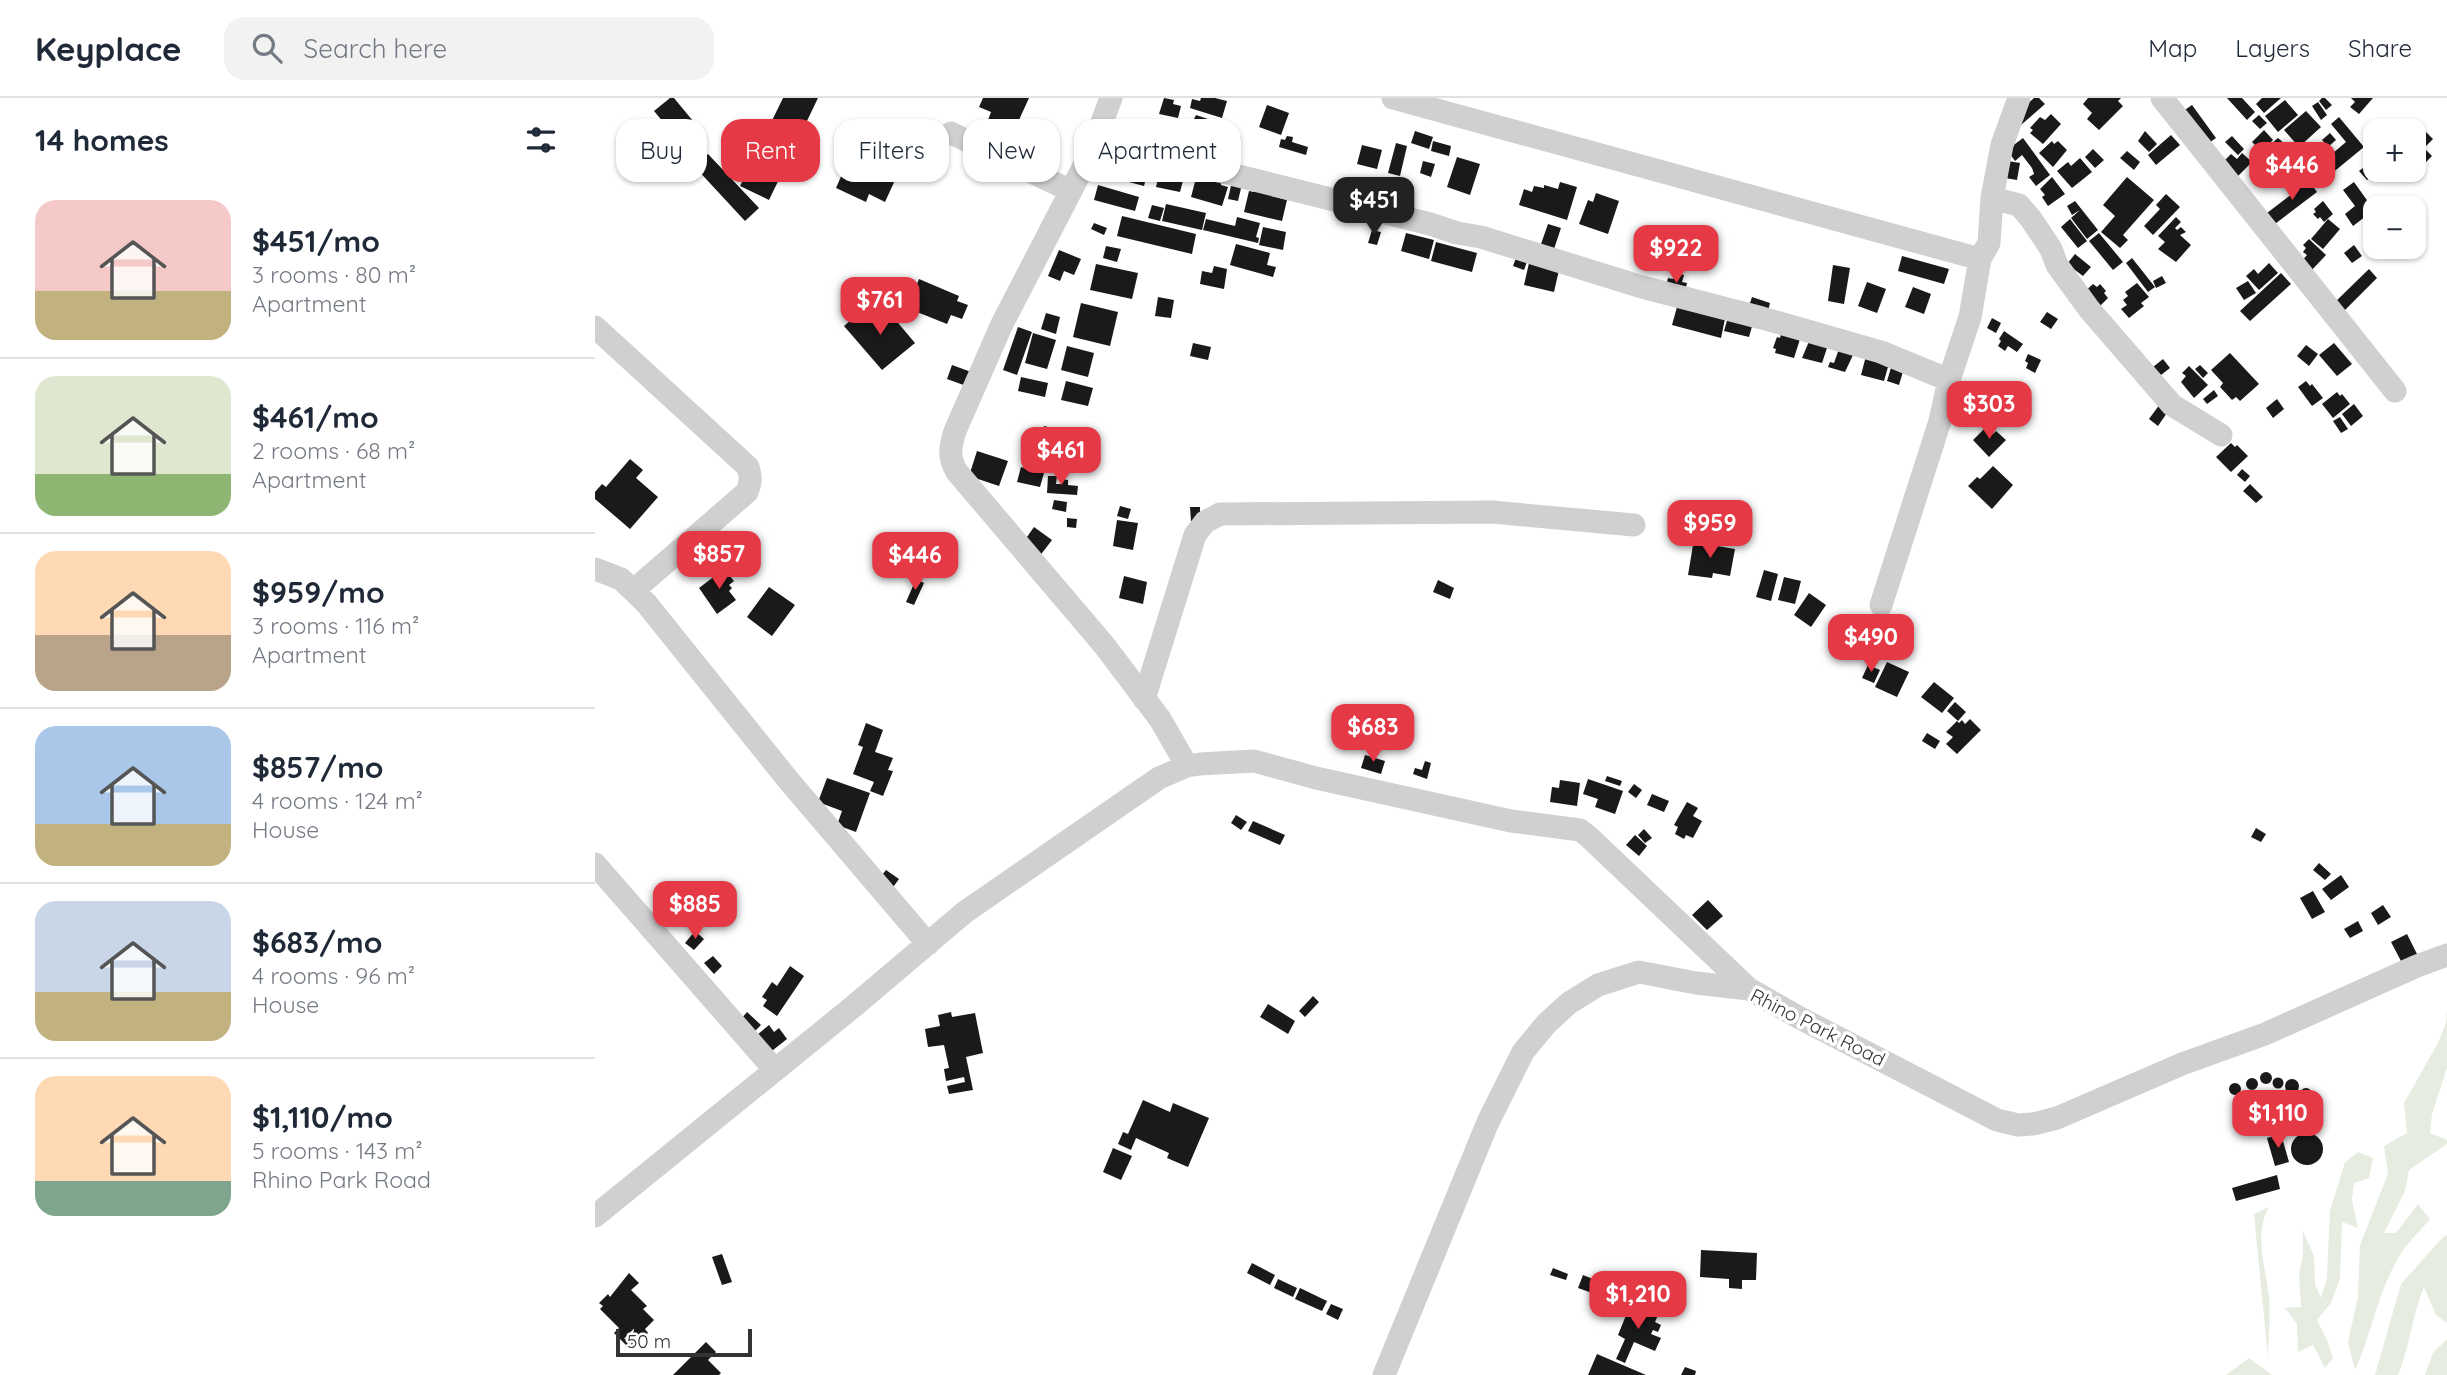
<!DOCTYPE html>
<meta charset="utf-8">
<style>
:root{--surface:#fff;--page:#f2f2f3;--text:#1f2937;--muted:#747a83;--line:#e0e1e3;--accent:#e63946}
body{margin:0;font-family:Quicksand,sans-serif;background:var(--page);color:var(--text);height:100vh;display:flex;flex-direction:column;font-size:26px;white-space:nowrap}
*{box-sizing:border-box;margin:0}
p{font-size:23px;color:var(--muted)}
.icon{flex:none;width:38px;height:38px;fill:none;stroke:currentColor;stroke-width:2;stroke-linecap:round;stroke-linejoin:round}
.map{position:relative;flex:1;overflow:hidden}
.panel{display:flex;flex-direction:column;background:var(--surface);width:595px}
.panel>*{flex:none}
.hud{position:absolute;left:21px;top:21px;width:665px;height:63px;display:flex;gap:14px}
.controls{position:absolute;left:1768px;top:21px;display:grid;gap:14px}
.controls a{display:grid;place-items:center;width:63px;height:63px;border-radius:14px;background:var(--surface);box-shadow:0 2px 5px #0004;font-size:35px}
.scale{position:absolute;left:21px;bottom:18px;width:136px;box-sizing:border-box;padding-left:7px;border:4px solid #333;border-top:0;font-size:19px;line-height:24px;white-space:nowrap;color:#333;-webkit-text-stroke:5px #fff;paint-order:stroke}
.price{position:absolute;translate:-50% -60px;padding:0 16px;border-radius:14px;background:var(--accent);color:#fff;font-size:23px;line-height:46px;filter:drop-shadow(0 2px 4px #0008)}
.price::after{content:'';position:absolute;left:50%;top:42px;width:21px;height:16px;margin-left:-10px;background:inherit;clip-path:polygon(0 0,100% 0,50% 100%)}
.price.selected{background:#222;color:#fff}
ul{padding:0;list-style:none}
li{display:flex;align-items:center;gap:21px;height:175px;padding:0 35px}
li+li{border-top:2px solid var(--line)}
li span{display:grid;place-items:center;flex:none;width:196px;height:140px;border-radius:21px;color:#555}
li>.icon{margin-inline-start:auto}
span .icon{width:84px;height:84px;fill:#fffc;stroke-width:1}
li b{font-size:30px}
h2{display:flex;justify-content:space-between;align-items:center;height:84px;padding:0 35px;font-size:30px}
.tag{padding:0 24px;border-radius:21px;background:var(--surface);box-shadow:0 2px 5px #0004;font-size:24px;line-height:63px}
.tag.selected{background:var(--accent);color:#fff}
header{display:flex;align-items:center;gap:42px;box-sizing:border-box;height:98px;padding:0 35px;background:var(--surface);border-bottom:2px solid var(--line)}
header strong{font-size:33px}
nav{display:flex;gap:38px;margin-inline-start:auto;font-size:24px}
.search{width:490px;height:63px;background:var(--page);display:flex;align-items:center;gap:18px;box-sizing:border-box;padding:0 24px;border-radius:21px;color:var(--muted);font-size:26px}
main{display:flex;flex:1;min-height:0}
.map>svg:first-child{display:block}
.green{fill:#e6ecdf}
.building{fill:#1a1a1a}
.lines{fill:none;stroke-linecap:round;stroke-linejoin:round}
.minor{stroke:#d0d0d0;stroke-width:23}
.labels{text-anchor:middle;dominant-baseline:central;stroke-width:7;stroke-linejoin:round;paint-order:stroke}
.street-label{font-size:19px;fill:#333;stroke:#fff}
</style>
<header>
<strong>Keyplace</strong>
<div class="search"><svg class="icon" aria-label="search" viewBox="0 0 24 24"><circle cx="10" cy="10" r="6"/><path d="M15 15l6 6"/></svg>Search here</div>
<nav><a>Map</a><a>Layers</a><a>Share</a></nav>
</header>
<main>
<section class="panel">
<h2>14 homes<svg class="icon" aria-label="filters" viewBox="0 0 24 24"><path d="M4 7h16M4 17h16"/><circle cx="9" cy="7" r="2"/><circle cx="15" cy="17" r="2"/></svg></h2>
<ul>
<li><span style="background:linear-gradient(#f6c9c9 65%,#c2b280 0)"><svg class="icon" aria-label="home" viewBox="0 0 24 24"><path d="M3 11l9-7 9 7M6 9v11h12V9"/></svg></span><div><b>$451/mo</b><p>3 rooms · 80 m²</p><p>Apartment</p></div></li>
<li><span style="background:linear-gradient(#dfe7d0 70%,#8fb573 0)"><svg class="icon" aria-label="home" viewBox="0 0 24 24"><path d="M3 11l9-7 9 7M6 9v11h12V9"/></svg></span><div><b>$461/mo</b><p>2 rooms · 68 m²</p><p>Apartment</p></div></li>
<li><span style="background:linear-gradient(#ffd9b3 60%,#b9a48a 0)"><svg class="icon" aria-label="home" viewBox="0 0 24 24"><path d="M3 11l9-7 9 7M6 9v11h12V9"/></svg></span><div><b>$959/mo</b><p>3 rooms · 116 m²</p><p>Apartment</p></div></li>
<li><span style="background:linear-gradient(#a9c7e8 70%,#c2b280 0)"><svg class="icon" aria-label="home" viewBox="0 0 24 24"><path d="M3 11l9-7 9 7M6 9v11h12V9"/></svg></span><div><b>$857/mo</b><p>4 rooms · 124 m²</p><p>House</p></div></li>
<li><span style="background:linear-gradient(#c9d6e8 65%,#c2b280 0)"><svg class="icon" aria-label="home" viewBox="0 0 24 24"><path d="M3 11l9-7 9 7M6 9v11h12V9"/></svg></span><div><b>$683/mo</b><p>4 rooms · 96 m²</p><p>House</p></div></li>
<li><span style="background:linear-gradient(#ffd9b3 75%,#7fa58c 0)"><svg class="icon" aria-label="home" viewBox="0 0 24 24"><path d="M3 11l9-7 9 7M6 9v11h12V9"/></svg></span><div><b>$1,110/mo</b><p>5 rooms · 143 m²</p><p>Rhino Park Road</p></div></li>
</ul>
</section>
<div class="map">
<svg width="1852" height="1277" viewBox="0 0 1852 1277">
<rect width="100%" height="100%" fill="#fff"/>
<path class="green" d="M1852 913V970L1837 1016 1835 1035 1852 1042V1046L1814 1072 1810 1093 1789 1135H1801L1823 1106 1835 1121C1824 1134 1809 1148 1801 1164 1782 1198 1776 1237 1760 1272L1753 1244 1763 1199 1765 1147 1793 1076 1789 1048 1812 1035 1809 1005 1843 945 1851 925Z
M1763 1054 1778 1060 1774 1080 1759 1085 1757 1102 1763 1130 1747 1124 1745 1180 1736 1205 1722 1222 1732 1242 1738 1260 1730 1270 1718 1247 1703 1254 1702 1226 1690 1210 1706 1209 1704 1177 1708 1156V1133L1719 1158 1720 1186 1726 1200 1732 1180 1735 1113 1750 1064Z
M1674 1109C1658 1137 1671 1170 1674 1200 1676 1220 1673 1240 1673 1260L1659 1116Z
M1852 1137V1225L1841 1217 1829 1189C1817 1217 1815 1248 1803 1277H1780L1806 1186 1848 1139Z
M1852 1241V1277H1830L1838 1255Z
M1654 1260 1677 1277H1631Z"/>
<path class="building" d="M75 0H79L112 40 94 55 59 13Z
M188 0H223L174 102 145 88Z
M388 0H434L419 33 393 22 396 14 384 9Z
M569 0 579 2 578 6 586 8 583 20 564 16Z
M606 0H620L632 3 627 20 595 10 597 1 605 3Z
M1439 0H1444L1450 6 1426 27 1419 18Z
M1493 0H1526L1523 3 1528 8 1504 32 1492 21 1497 15 1488 6Z
M1632 0H1647L1660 14 1652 22Z
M1667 0H1686L1669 15 1661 6Z
M1727 0H1730L1737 7 1731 12 1724 3Z
M1756 0H1778L1764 16 1755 9 1760 4Z
M1690 2 1703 17 1683 34 1670 18Z
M1723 4 1732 17 1726 22 1717 8Z
M672 7 694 15 686 37 664 29Z
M1597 7 1621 40 1611 47 1587 14Z
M1711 13 1726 29 1704 49 1689 32Z
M1456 16 1466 26 1448 46 1435 35 1438 32 1435 30 1445 19 1450 22Z
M601 17 622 24 620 30 598 23Z
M1664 17 1672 25 1665 31 1657 23Z
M1744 19 1769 49 1736 76 1724 61 1736 52 1738 55 1751 44 1736 26Z
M264 23 295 38 285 59 306 69 290 104 274 96 271 104 241 90 255 58 261 60 267 47 255 41Z
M605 31 618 36 615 43 602 39Z
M1669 32 1678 42 1666 53 1657 44Z
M623 33 646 39 644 47 621 42Z
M820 33 838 39 834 51 816 45Z
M1550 33 1562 46 1554 54 1543 43Z
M1830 33 1838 41 1829 50 1837 58 1826 69 1818 61V45Z
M1735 35 1741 42 1733 49 1727 42Z
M1576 37 1585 47 1561 67 1553 57Z
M692 38 698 39 697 44 713 49 711 57 684 49 686 41 690 42Z
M1637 38 1649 51 1643 57 1630 44Z
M1428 40 1455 77 1441 88 1434 79 1439 76 1437 70 1427 57 1420 63 1412 52Z
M1683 40 1691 47 1683 55 1675 47Z
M838 43 856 48 854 58 836 53Z
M1457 43 1459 46 1463 43 1472 52 1458 69 1444 55Z
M623 44 642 49 637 69 618 63Z
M801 45 812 48 805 78 793 75Z
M584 46 606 51 604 63 581 57Z
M767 47 787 52 782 71 762 66Z
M1498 51 1509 62 1500 70 1490 59Z
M1532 53 1545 64 1539 72 1525 60Z
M1647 55 1657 64 1643 78 1628 64 1636 56 1642 61Z
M113 56 164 110 150 123 99 68Z
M862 59 885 66 875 97 852 89Z
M1485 60 1497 74 1477 90 1462 73 1473 64 1476 68Z
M828 63 840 66 836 79 825 75Z
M1413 63 1425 65 1422 82 1410 80Z
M1776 64 1780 72 1783 73 1772 82 1764 73Z
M538 68 553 72 549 88 534 84Z
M566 69 590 75 585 94 561 89Z
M609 78 626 83V87L633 89 627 108 596 99 601 80 608 82Z
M1457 79 1470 96 1453 108 1447 99 1450 97 1445 91Z
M1532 79 1559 102 1528 137 1533 142 1525 150 1506 134 1520 118 1508 107Z
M637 83 647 86 643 103 633 101Z
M1714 83 1722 94 1680 126 1672 115Z
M965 84 982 89 972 122 924 107 929 91 937 94 939 88 949 90V87L963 91Z
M1759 84 1779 112 1758 128 1750 116 1760 108 1748 92Z
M503 87 544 99 540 113 499 102Z
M660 90 677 94 676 98 692 102 687 123 649 114 654 93 659 94Z
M1001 95 1024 103 1013 136 984 126 993 102 998 104Z
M1571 96 1585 109 1558 137 1549 128 1565 111 1561 107Z
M1480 103 1503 132 1492 141 1476 120 1485 112 1477 117 1472 108Z
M1728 103 1738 116 1729 124 1725 119 1723 121 1718 116 1721 114 1719 111Z
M571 106 611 115 607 132 567 123Z
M557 107 569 110 565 123 553 120Z
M527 118 601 136 597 156 522 138Z
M642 119 665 125 661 139 664 140 663 145 608 132 611 121 640 128Z
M1581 119 1586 124 1580 130 1582 132 1586 129 1591 134 1585 137 1596 147 1581 164 1563 151 1570 144 1563 138Z
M1475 121 1492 143 1483 150 1466 129Z
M1733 121 1745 131 1728 151 1716 141Z
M499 125 512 130 509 137 496 131Z
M953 126 966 130 959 151 946 146Z
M668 129 691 134 688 152 664 147Z
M777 132 786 134 782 147 773 145Z
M811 135 839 142 834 161 806 153Z
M1504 135 1528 164 1518 172 1494 143Z
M1714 141 1731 157 1715 174 1705 165 1712 157 1708 154 1711 150 1708 147Z
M841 144 882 155 877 174 836 163Z
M641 146 675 155 672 167 681 169 678 179 635 167Z
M1759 147 1767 158 1757 165 1749 155Z
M511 148 526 151 522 164 508 160Z
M464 152 486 161 479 177 469 173 465 183 453 178Z
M1480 156 1496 169 1488 178 1472 166Z
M922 157 933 161 929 172 918 168Z
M1307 158 1354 171 1349 186 1303 173Z
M1537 160 1560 189 1553 194 1531 165Z
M934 165 964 172 959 194 929 187Z
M1674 165 1683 175 1664 192 1651 178 1659 171 1663 176Z
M501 166 543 175 537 201 495 192Z
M1238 167 1255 170 1249 206 1233 203Z
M619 168 632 171 629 191 605 186 607 173 617 175Z
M1774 171 1782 180 1746 216 1737 207Z
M1080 174 1089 177 1087 184 1092 185 1089 198 1070 193 1073 180 1078 181Z
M1686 175 1696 186 1655 223 1645 213Z
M1567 178 1571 185 1561 190 1558 183Z
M324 181 364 198 362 203 373 207 367 221 356 217 352 226 312 210Z
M1653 183 1661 195 1649 202 1641 190Z
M1272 184 1291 191 1282 215 1263 208Z
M1542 185 1554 199 1546 205 1549 208 1534 220 1526 211 1532 207 1528 202 1533 198 1530 194Z
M1498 186 1502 189 1505 186 1511 193 1509 195 1513 200 1505 208 1488 195Z
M1318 189 1336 196 1329 216 1310 209Z
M563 199 579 202 576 220 560 218Z
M1157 199 1175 205 1172 217 1153 211Z
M486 205 523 214 515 248 478 239Z
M1082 209 1130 221 1126 240 1077 227Z
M270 210 281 224 293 213 320 245 287 272 249 228Z
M1452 214 1463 221 1456 231 1445 224Z
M451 215 465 219 461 236 446 231Z
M1133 219 1158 225 1154 239 1129 233Z
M1397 220 1406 225 1401 235 1392 230Z
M423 229 437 234 422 277 408 272Z
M1187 232 1206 238 1199 260 1180 255 1181 251 1178 250 1182 239 1185 240Z
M1409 233 1428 246 1422 254 1413 248 1410 253 1403 248 1406 243 1404 241Z
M438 235 461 242 452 271 430 265Z
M1215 241 1234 244 1227 265 1207 260Z
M598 245 616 249 613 262 595 258Z
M1739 245 1757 266 1742 278 1724 257Z
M1711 247 1723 256 1714 268 1702 258Z
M472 248 499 255 493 279 466 272Z
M1245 248 1259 255 1250 274 1233 269 1235 264 1239 265Z
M1272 254 1291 264 1290 268 1293 269 1289 283 1266 277Z
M1635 255 1664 286 1645 303 1641 299 1637 302 1625 289 1628 285 1616 272Z
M1433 256 1446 262 1440 275 1431 270 1433 265 1430 263Z
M1568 261 1575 270 1566 277 1558 269Z
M1298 263 1310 267 1304 287 1292 283Z
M357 267 379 275 374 289 352 281Z
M1605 267 1613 275 1608 280 1600 271Z
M1594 268 1613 287 1599 300 1586 284 1591 278 1587 275Z
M426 279 453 285 450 299 423 293Z
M471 283 498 290 493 308 466 302Z
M1711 283 1715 288 1717 286 1728 300 1717 308 1703 289Z
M1619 292 1623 298 1612 306 1608 301Z
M1742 294 1745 298 1747 296 1755 306 1738 320 1727 306Z
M1682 301 1689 311 1678 320 1671 310Z
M1565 306 1574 312 1563 328 1554 321Z
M1759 306 1768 318 1756 328 1747 316Z
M1745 319 1753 331 1746 335 1738 323Z
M449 328 465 332 457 363 427 355 431 340 437 342 439 334 447 336Z
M1391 329 1398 336 1401 333 1411 342 1394 359 1378 342Z
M474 340 486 342 480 367 469 364Z
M1636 345 1640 349 1642 347 1653 358 1636 374 1621 359Z
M382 353 413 363 404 388 374 378Z
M35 361 48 372 41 380 63 399 35 431 0 401V394L7 386 11 389Z
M1398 368 1418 387 1397 411 1373 388 1382 379 1385 381Z
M426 369 449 375 445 389 422 384Z
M1647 371 1655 378 1650 384 1642 377Z
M453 378H462L461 386H466V381L473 382V387L483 388 482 397 452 395Z
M1655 386 1668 399 1661 405 1648 393Z
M459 402 472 404 471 414 457 411Z
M525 408 536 411 533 421 522 418Z
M595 409H605V423H596Z
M472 420 482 421 481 430 472 429Z
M522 422 543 425 538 452 518 448Z
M439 429 457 442 444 459 427 446Z
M1099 441 1122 445V448L1140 451 1135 478 1118 475 1117 480 1093 477Z
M129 471 139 483 134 487 137 490 134 493 141 502 122 516 104 490Z
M1169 472 1183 476 1176 503 1161 499Z
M529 478 552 484 548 506 524 500Z
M1189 479 1206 483 1200 506 1183 502Z
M321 481 329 485 319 507 311 504Z
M843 482 859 490 855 501 838 494Z
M174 489 200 507 177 538 152 519Z
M1214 495 1231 507 1216 529 1199 517Z
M1269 555 1282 560 1280 567 1267 561Z
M1292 564 1314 574 1302 599 1280 589Z
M1273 567 1285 572 1279 585 1267 580Z
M1339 584 1359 600 1347 615 1326 599Z
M1360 604 1371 614 1363 623 1352 613Z
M1375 621 1386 632 1362 656 1351 646 1358 639 1351 634 1362 623 1364 625 1367 622 1370 626Z
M271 625 288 632 280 654 298 660 293 672 298 673 288 698 275 693 279 684 258 676 268 649 263 647Z
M1332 635 1345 643 1340 651 1327 643Z
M770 657 790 663 786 676 766 670Z
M830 663 836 665 832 681 818 676 820 670 827 672Z
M1012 678 1027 683 1025 688 1010 683Z
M232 680 275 695 261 734 242 727 247 713 223 704Z
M993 681 1028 693 1020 716 1000 709 1003 701 988 696Z
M965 682 985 685 982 708 955 704 957 689 964 690Z
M1039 686 1047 692 1041 700 1033 694Z
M1057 696 1074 703 1069 714 1052 707Z
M1092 704 1103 710 1098 718 1107 723 1098 740 1091 737 1089 741 1080 736 1083 729 1079 727Z
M641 717 652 724 646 732 636 725Z
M658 723 690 737 685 747 653 733Z
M1661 730 1671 736 1666 744 1656 739Z
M1049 731 1057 740 1050 745 1043 737Z
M1040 737 1052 748 1044 758 1031 747Z
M1724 765 1736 776 1730 782 1718 772Z
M291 772 304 781 296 792 283 782Z
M1746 777 1754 789 1736 802 1727 791Z
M1718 793 1730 814 1717 821 1705 800Z
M1113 802 1128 818 1112 832 1097 817Z
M1788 807 1796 819 1783 827 1776 815Z
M1763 823 1768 833 1755 840 1749 831Z
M100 833 109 841 99 852 90 845Z
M1812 836 1822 856 1807 865 1796 844Z
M118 858 127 868 119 876 109 865Z
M195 868 209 878 182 918 168 908 172 902 167 899 177 884 182 888Z
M718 898 724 904 710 919 704 913Z
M673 906 700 923 693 936 665 919Z
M152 914 166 927 160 933 146 921Z
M356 914 357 919 380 915 388 955 371 959 378 992 354 996 352 988 370 984 369 979 351 983 349 971 354 970 349 947 333 949 330 931 345 928 343 917Z
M174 927 179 934 184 930 192 941 173 956 162 937Z
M1665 980a6 6 0 1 1 12 0a6 6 0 1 1-12 0Z
M1677.5 985a5.5 5.5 0 1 1 11 0a5.5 5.5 0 1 1-11 0Z
M1651 986a6 6 0 1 1 12 0a6 6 0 1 1-12 0Z
M1690 988a7 7 0 1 1 14 0a7 7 0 1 1-14 0Z
M1634 991a6 6 0 1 1 12 0a6 6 0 1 1-12 0Z
M1705 996a6 6 0 1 1 12 0a6 6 0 1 1-12 0Z
M548 1002 575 1014 578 1005 614 1020 593 1069 572 1060 574 1055 541 1040 536 1052 523 1046 528 1034 533 1036Z
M1711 1011a6 6 0 1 1 12 0a6 6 0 1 1-12 0Z
M1716.5 1024a5.5 5.5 0 1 1 11 0a5.5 5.5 0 1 1-11 0Z
M1696 1051a16 16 0 1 1 32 0a16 16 0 1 1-32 0Z
M1686 1036 1694 1064 1680 1068 1672 1040Z
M518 1050 537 1058 526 1082 508 1074Z
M1682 1077 1685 1091 1641 1103 1637 1090Z
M1106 1152 1162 1155 1161 1182H1147V1191L1134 1190V1181L1105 1179Z
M127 1156 137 1184 127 1187 117 1159Z
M657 1165 680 1177 675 1187 652 1175Z
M958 1170 973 1176 971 1182 955 1177Z
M34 1175 44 1185 36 1192 52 1208 48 1211 59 1222 50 1231 53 1235 36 1252 19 1235 24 1230 5 1211 8 1208 4 1205 13 1196 15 1199Z
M988 1177 1008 1185 1003 1197 983 1190Z
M683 1181 702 1190 698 1199 679 1190Z
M1010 1187 1023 1191 1019 1202 1007 1199Z
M705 1190 732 1203 727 1213 700 1201Z
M1036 1205 1063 1217 1060 1224 1066 1227 1063 1234 1058 1232 1056 1236 1066 1240 1060 1253 1039 1244 1030 1265 1021 1261 1030 1241 1023 1237Z
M736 1206 748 1211 743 1222 731 1216Z
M111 1244 121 1254 113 1262 126 1275 124 1277H78Z
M1002 1256 1051 1277H993Z
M1090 1269 1101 1273 1100 1277H1086Z"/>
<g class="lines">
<path class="minor" d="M516 0 495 56 407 226 360 333C355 349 353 359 362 374L509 547 565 621 592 668
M798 0 1385 161
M1567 0 1800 293
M356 35 476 93
M501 38 572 60 835 126 862 135 886 139 1047 189 1167 220 1286 254 1354 282
M1397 100 1424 107 1436 121 1456 151 1462 167 1494 211 1577 307 1626 337
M0 229 153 369C156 379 156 384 152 394L39 492
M0 471 26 481 51 505 194 683 333 846
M1286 507 1345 323 1354 282 1375 219 1385 161 1394 145 1397 100 1407 47 1424 0
M549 601 600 437 610 424 625 416 897 414 1039 427
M0 766 180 972
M0 1118 259 908 370 814 564 680 592 668 605 666 659 663 721 680 916 723 985 732 994 739 1154 891
M789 1277 893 1024 928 954 952 925 974 905 1003 887 1044 874 1101 885 1154 891 1203 919 1402 1022 1423 1027 1438 1026 1462 1020 1587 966 1670 936 1822 868 1852 857"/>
</g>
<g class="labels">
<g class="street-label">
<text transform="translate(1223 929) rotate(27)">Rhino Park Road</text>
</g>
</g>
</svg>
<div class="controls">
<a>+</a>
<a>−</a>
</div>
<div class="scale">50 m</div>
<b class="price" style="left:1697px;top:104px">$446</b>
<b class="price selected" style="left:779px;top:139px">$451</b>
<b class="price" style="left:1081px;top:187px">$922</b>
<b class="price" style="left:285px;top:239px">$761</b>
<b class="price" style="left:1394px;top:343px">$303</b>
<b class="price" style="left:466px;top:389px">$461</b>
<b class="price" style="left:1115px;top:462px">$959</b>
<b class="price" style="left:124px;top:493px">$857</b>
<b class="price" style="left:320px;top:494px">$446</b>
<b class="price" style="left:1276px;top:576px">$490</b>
<b class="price" style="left:778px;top:666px">$683</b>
<b class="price" style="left:100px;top:843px">$885</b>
<b class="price" style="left:1683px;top:1052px">$1,110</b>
<b class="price" style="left:1043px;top:1233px">$1,210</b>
<div class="hud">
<a class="tag">Buy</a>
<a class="tag selected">Rent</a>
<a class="tag">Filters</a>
<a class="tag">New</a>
<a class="tag">Apartment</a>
</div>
</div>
</main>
